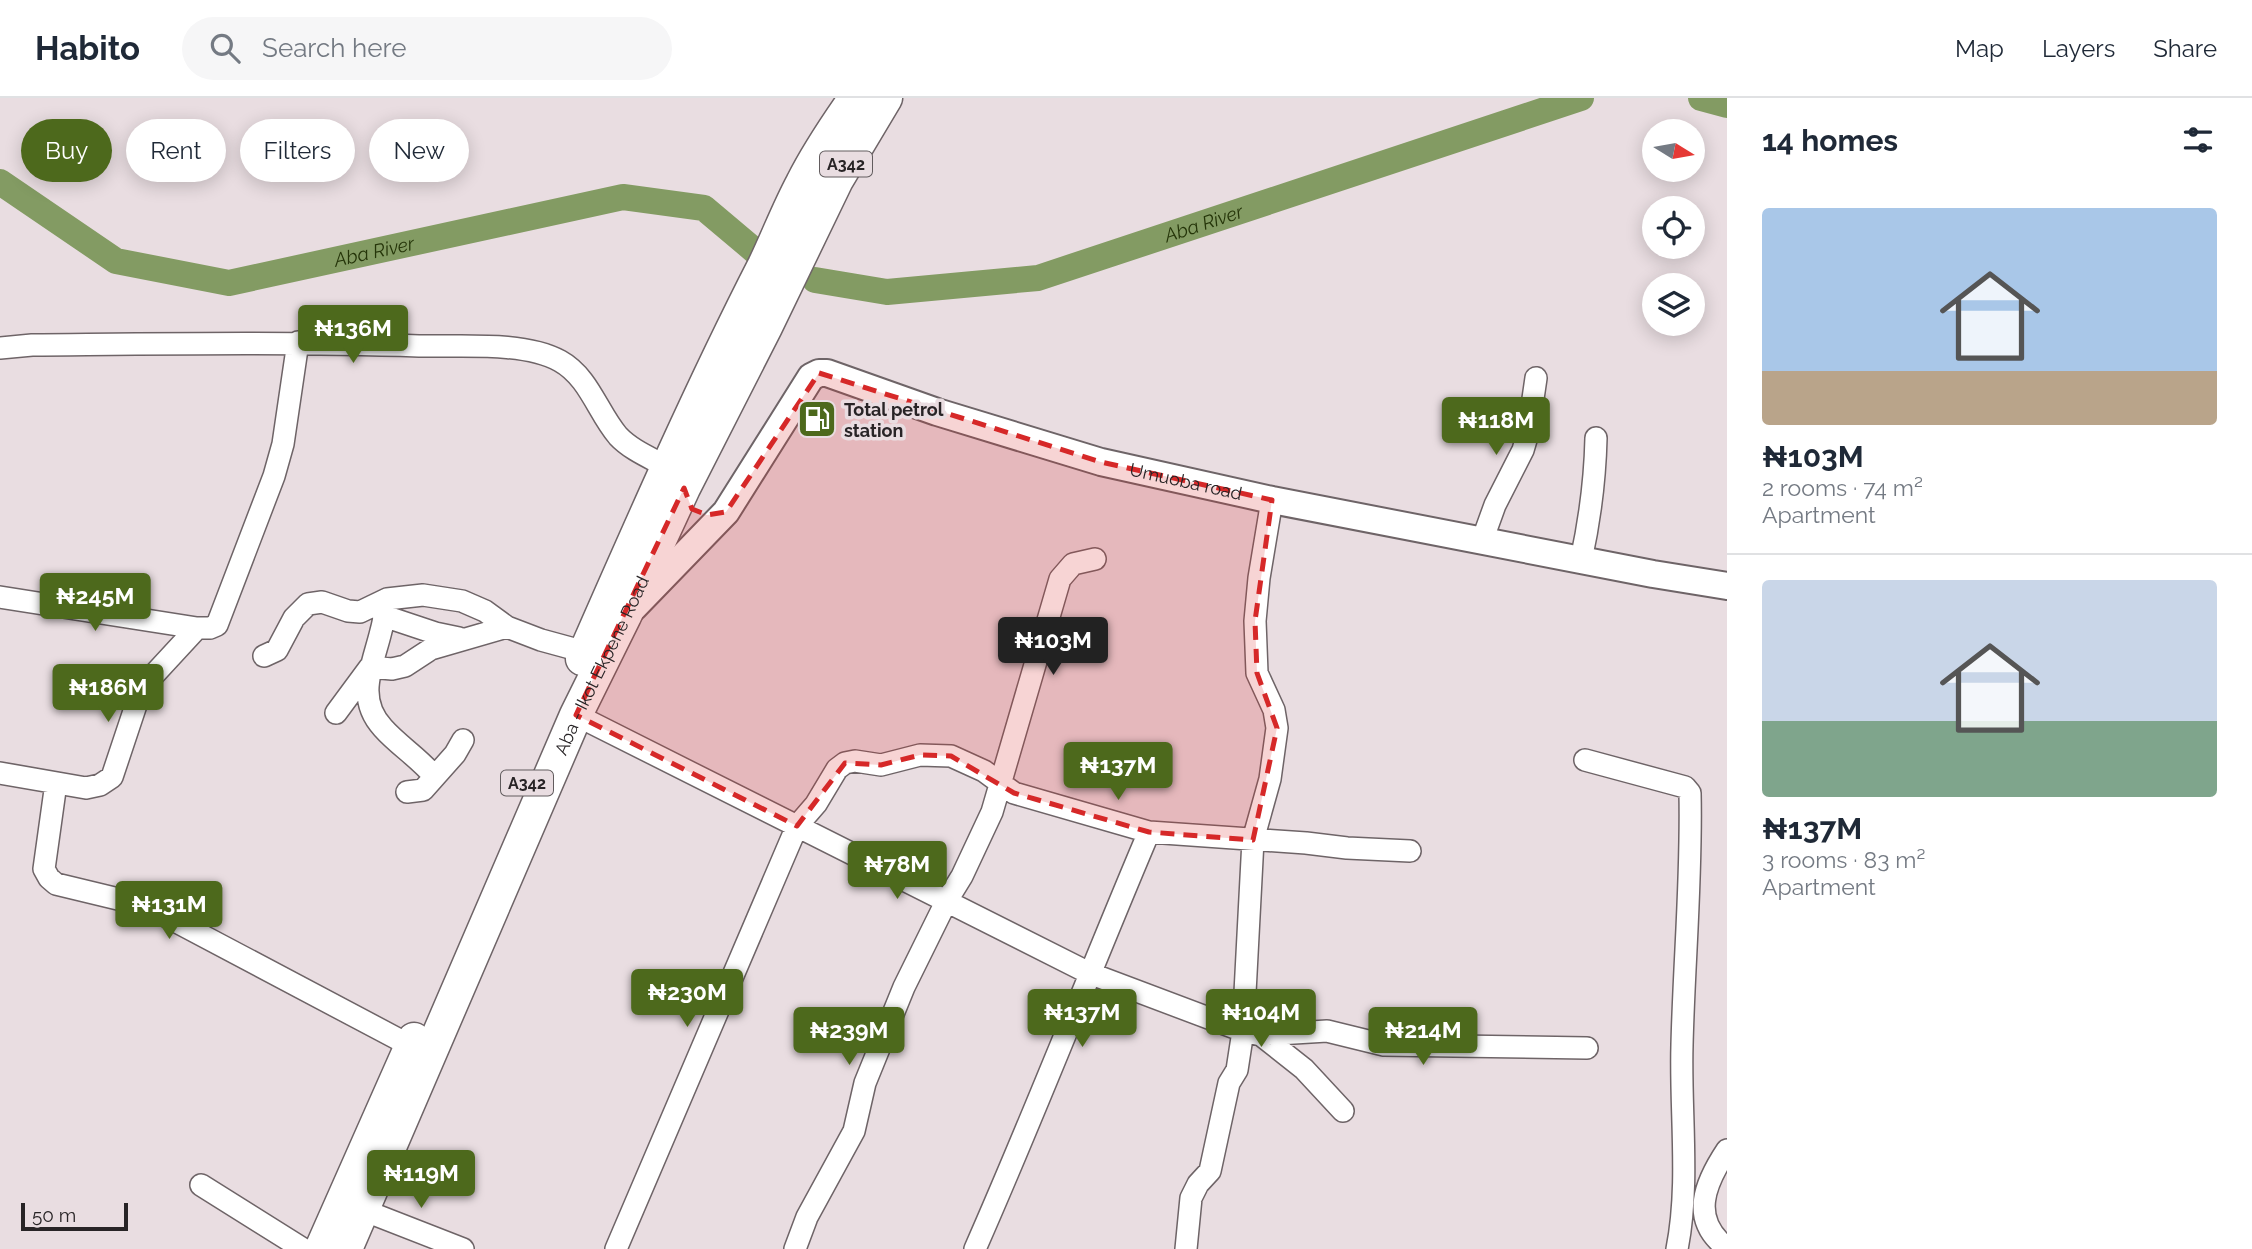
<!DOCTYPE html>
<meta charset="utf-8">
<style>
:root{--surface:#fff;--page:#f6f6f7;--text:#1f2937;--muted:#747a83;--line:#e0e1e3;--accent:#4d691c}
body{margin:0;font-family:Raleway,sans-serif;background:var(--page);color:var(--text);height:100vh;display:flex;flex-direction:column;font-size:26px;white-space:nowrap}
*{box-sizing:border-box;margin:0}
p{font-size:23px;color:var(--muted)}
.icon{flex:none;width:38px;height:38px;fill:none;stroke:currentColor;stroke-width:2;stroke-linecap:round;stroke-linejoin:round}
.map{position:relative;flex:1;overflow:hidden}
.sheet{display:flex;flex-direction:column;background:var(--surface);width:525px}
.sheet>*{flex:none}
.top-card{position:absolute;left:21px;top:21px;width:665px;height:63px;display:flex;gap:14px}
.needle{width:46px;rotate:101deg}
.buttons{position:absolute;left:1642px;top:21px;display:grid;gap:14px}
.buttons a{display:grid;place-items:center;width:63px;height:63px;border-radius:50%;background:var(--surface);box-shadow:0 4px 18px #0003;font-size:35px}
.scale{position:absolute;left:21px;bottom:18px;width:107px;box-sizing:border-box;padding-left:7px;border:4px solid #282426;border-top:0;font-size:19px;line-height:24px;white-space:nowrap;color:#282426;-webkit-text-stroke:5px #e9dde1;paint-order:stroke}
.price{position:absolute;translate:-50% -60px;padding:0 16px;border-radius:7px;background:var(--accent);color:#fff;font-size:23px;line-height:46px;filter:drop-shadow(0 2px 4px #0008)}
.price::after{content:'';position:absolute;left:50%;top:42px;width:21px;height:16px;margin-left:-10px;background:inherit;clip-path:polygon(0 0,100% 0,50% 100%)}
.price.on{background:#222;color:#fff}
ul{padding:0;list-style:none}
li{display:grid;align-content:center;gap:14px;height:371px;padding:0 35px}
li+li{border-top:2px solid var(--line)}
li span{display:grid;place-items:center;height:217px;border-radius:7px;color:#555}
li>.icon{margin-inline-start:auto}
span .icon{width:126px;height:126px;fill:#fffc;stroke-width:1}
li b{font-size:30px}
h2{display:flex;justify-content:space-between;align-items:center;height:84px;padding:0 35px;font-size:30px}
.tag{padding:0 24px;border-radius:32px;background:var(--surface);box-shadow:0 4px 18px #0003;font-size:24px;line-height:63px}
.tag.on{background:var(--accent);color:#fff}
header{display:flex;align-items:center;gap:42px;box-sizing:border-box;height:98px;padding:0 35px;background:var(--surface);border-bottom:2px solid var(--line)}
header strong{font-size:33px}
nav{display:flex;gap:38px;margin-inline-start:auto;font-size:24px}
.search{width:490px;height:63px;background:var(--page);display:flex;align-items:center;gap:18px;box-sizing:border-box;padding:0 24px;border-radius:38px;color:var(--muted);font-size:26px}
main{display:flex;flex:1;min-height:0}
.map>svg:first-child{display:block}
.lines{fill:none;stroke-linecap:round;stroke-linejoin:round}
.river{stroke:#839b63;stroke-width:26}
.minor-casing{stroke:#6e6467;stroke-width:24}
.major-casing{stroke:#6e6467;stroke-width:30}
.highway-casing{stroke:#6e6467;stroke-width:35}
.minor{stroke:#fff;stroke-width:21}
.major{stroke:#fff;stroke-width:26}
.highway{stroke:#fff;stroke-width:32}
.marked{fill:#d62828;fill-opacity:0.2;stroke:#d62828;stroke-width:5;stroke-dasharray:14 9;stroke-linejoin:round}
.labels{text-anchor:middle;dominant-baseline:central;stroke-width:7;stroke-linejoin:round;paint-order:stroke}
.shield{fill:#e9dde1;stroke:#625c5e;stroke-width:2}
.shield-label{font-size:16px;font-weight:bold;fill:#282426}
.poi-label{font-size:18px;font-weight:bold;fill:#282426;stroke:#e9dde1;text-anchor:start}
.street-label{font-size:18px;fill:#282426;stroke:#e9dde1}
.water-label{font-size:19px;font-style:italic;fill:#253509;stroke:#e9dde1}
</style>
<header>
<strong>Habito</strong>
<div class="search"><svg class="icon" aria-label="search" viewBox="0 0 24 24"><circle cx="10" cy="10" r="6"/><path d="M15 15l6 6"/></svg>Search here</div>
<nav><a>Map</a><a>Layers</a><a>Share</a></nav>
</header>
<main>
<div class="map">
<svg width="1727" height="1151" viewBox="0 0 1727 1151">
<rect width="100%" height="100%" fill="#e9dde1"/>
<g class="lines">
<g class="river">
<path d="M1701 0 1727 7"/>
<path id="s1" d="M0 84 116 163 229 185 623 99 704 110 755 153"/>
<path id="s2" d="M815 182 887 194 1038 180 1581 0"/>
</g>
<g class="minor-casing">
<path id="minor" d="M0 250 32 247C161 246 290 244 419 248 460 249 524 243 560 263 589 279 598 315 618 338 631 352 651 360 667 369
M1482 443 1495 407 1523 352 1528 335 1536 280
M1581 462C1590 421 1595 382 1596 340
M0 499 197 530H210L217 527 274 378 283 346 298 244
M387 501C385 512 384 523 381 533 373 567 355 600 383 630 398 647 419 660 434 678
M384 518 435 535 459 540
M264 558 277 552 294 520 308 506 322 504 348 513 360 514 387 501 423 497 462 503 485 513 507 529 541 542 585 554
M370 569 392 571 405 568 431 551 507 529
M336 615 370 569
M576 617 1089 875 1243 933 1261 937 1327 933 1384 947 1587 950
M1585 662 1685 689 1690 695C1692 779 1684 863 1682 947 1680 1014 1690 1086 1677 1151
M0 675 86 690 100 687 112 679 138 601 148 583 197 530
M56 685 44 771 49 780 56 786 143 807 154 812 411 948
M407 694 423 692 455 656 463 642
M1261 937 1304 971 1343 1013
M1727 1052C1705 1085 1689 1121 1727 1150
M201 1087 303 1151
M363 1112 463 1151
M616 1151 797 728 816 706 837 671 845 665 855 663 881 667 920 657 951 658 984 673 1014 695 1149 734 1306 745 1347 750 1410 753
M795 1151 807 1119 854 1033 865 985 904 889 946 804 962 778 992 714 1060 481 1073 466 1095 461
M975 1151C1036 1013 1090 873 1149 734
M1186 1151 1191 1100 1198 1086 1210 1073 1229 985 1237 972 1243 933 1253 742 1270 681 1277 630 1274 612 1257 575 1255 523 1259 480 1272 402"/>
</g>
<g class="major-casing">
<g id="major">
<path id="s3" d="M634 509 726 414 811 279 819 275H827L937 314 1101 364 1272 402 1653 476 1727 488"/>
</g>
</g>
<g class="highway-casing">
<g id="highway">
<path d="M582 561C640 429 698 296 764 167 777 140 788 111 802 85 817 55 836 27 855 0"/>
<path d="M321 1151 414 941"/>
<path id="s4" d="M346 1151 576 617 625 518 684 390 766 229 837 82 886 0"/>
</g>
</g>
<use href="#minor" class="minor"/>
<use href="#major" class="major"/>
<use href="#highway" class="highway"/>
</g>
<path class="marked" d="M819 275 1101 364 1272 402 1255 523 1257 575 1277 630 1253 742 1149 734 1014 695 951 658 920 657 881 667 845 665 797 728 576 617 684 390 692 411 707 417 726 414Z"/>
<defs>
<g id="fuel-square" transform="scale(2.0125)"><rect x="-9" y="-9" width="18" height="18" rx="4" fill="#4d691c" stroke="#e9dde1"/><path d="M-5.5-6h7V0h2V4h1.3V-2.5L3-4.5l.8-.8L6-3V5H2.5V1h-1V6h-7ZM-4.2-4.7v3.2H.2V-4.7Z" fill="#fff"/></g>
</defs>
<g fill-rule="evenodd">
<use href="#fuel-square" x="817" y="321"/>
</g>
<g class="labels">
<g class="shield">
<rect x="820" y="53.5" width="52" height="25" rx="5"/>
<rect x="501" y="672.5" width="52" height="25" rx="5"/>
</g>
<g class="shield-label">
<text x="846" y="66">A342</text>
<text x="527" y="685">A342</text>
</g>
<g class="poi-label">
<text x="844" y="311">Total petrol<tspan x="844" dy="21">station</tspan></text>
</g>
<g class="street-label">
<text stroke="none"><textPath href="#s3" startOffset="684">Umuoba road</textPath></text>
<text stroke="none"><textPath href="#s4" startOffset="637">Aba - Ikot Ekpene Road</textPath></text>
</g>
<g class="water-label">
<text stroke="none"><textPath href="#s2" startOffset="399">Aba River</textPath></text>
<text stroke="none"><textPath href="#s1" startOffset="404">Aba River</textPath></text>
</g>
</g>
</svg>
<div class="buttons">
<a><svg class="needle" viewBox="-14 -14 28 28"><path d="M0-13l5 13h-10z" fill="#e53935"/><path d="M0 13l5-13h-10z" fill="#747a83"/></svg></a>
<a><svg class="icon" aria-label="locate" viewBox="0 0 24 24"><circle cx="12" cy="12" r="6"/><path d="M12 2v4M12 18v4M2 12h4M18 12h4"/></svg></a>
<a><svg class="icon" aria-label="layers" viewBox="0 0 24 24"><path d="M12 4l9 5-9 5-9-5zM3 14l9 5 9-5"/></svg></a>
</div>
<div class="scale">50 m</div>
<b class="price" style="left:353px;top:267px">₦136M</b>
<b class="price" style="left:1496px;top:359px">₦118M</b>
<b class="price" style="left:95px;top:535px">₦245M</b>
<b class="price on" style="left:1053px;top:579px">₦103M</b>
<b class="price" style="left:108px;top:626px">₦186M</b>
<b class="price" style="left:1118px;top:704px">₦137M</b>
<b class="price" style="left:897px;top:803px">₦78M</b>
<b class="price" style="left:169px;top:843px">₦131M</b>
<b class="price" style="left:687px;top:931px">₦230M</b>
<b class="price" style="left:1082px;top:951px">₦137M</b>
<b class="price" style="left:1261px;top:951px">₦104M</b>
<b class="price" style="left:849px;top:969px">₦239M</b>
<b class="price" style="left:1423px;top:969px">₦214M</b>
<b class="price" style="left:421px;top:1112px">₦119M</b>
<div class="top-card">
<a class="tag on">Buy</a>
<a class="tag">Rent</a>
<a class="tag">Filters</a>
<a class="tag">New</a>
</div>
</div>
<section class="sheet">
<h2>14 homes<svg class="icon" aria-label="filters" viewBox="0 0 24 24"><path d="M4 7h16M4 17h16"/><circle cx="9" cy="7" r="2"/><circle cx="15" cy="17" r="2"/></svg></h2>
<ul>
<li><span style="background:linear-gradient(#a9c7e8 75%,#b9a48a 0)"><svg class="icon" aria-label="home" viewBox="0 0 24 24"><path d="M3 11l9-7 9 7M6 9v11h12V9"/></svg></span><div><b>₦103M</b><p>2 rooms · 74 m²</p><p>Apartment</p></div></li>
<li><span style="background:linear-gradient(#c9d6e8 65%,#7fa58c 0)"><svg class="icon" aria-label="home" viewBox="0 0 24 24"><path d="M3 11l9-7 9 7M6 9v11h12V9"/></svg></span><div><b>₦137M</b><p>3 rooms · 83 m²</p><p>Apartment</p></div></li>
</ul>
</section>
</main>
